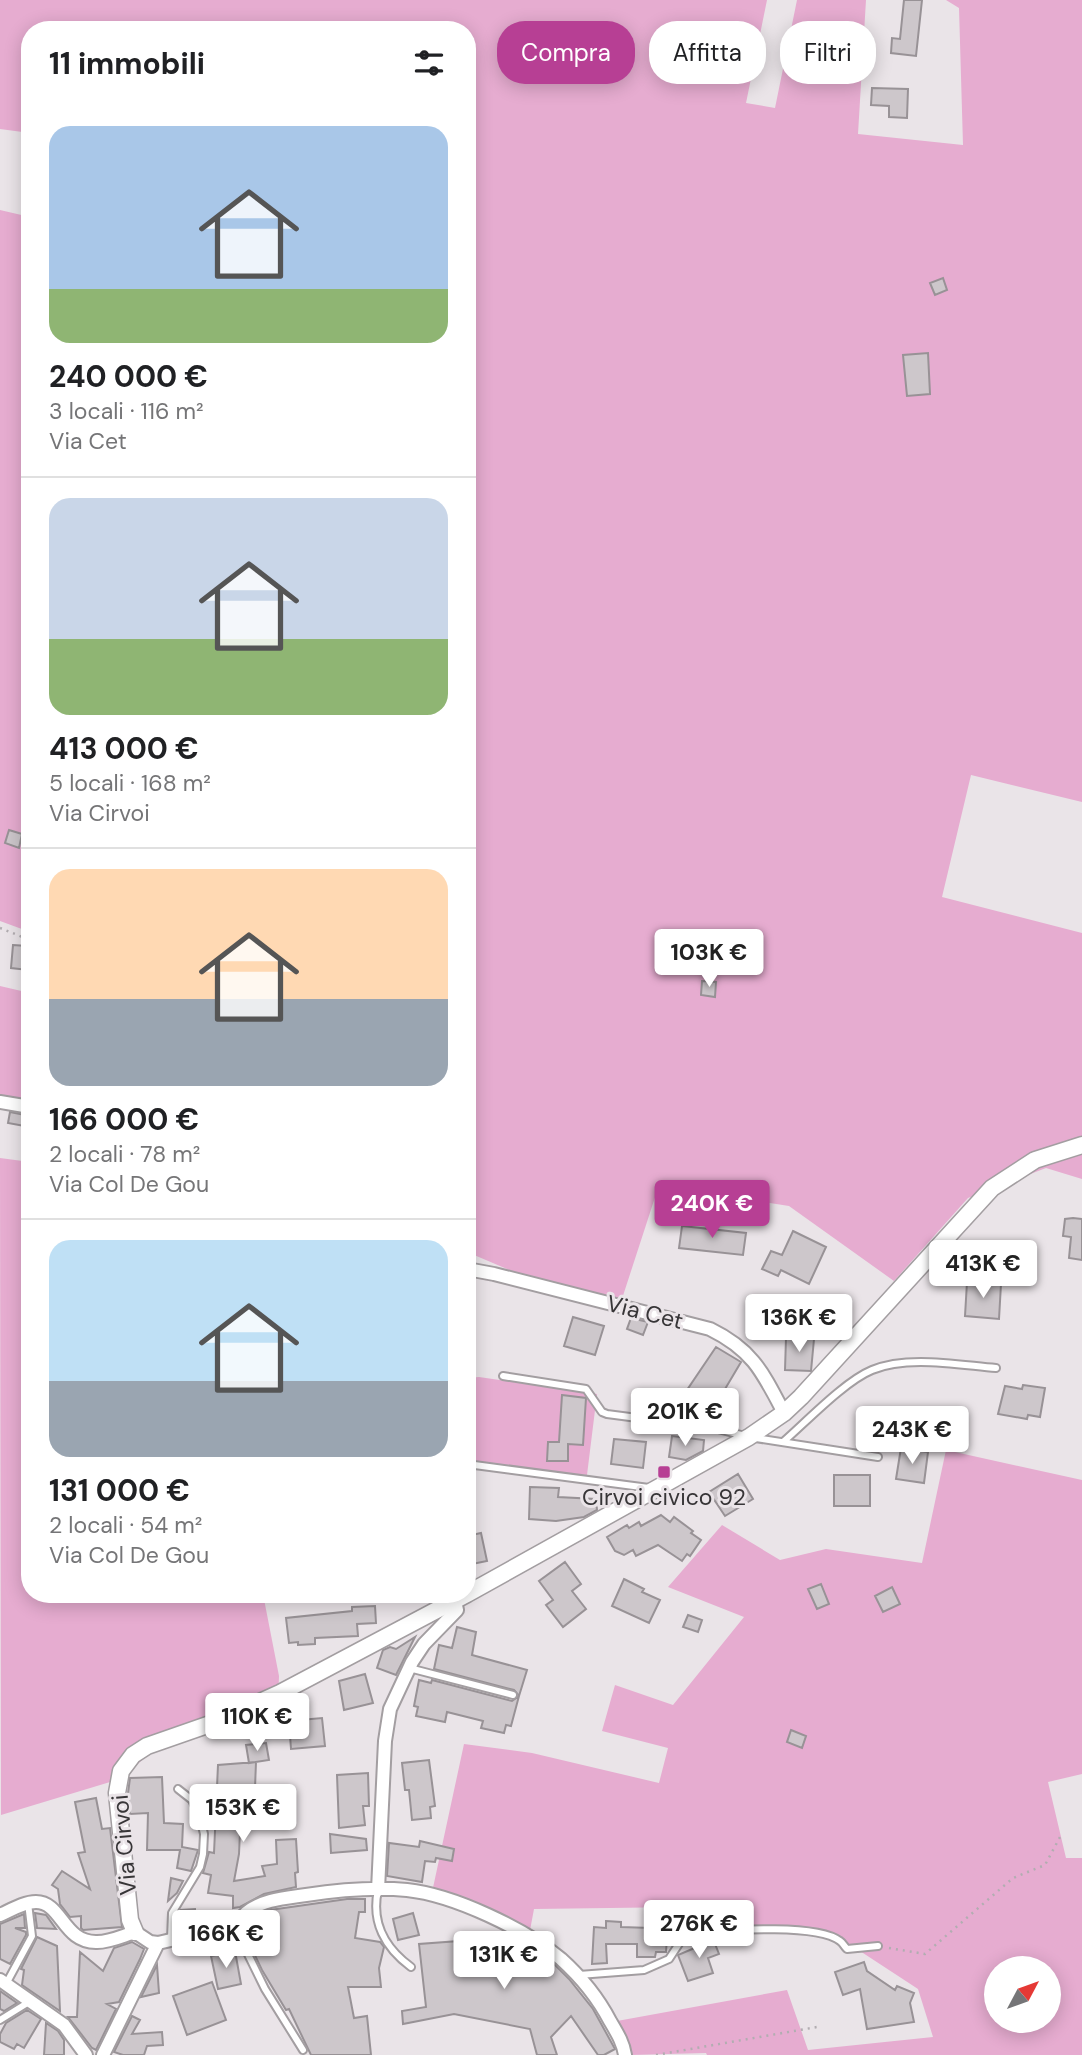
<!DOCTYPE html>
<html lang="it">
<meta charset="utf-8">
<style>
:root{--surface:#fff;--page:#f6f6f6;--text:#202124;--muted:#757577;--line:#e0e0e0;--accent:#b73f94}
body{margin:0;font-family:"DM Sans",sans-serif;background:var(--page);color:var(--text);height:100vh;display:flex;flex-direction:column;font-size:26px;white-space:nowrap}
*{box-sizing:border-box;margin:0}
p{font-size:23px;color:var(--muted)}
.icon{flex:none;width:38px;height:38px;fill:none;stroke:currentColor;stroke-width:2;stroke-linecap:round;stroke-linejoin:round}
.map{position:relative;flex:1;overflow:hidden}
.side{position:absolute;left:21px;top:21px;width:455px;height:1582px;display:flex;flex-direction:column;background:var(--surface);border-radius:28px;box-shadow:0 4px 18px #0003}
.side>*{flex:none}
.banner{position:absolute;left:497px;top:21px;width:480px;height:63px;display:flex;gap:14px}
.needle{width:46px;rotate:49deg}
.fabs{position:absolute;left:984px;top:1956px;display:grid;gap:14px}
.fabs a{display:grid;place-items:center;width:77px;height:77px;border-radius:50%;background:var(--surface);box-shadow:0 4px 18px #0003;font-size:35px}
.price{position:absolute;translate:-50% -60px;padding:0 16px;border-radius:7px;background:#fff;color:#222;font-size:23px;line-height:46px;filter:drop-shadow(0 2px 4px #0008)}
.price::after{content:'';position:absolute;left:50%;top:42px;width:21px;height:16px;margin-left:-10px;background:inherit;clip-path:polygon(0 0,100% 0,50% 100%)}
.price.active{background:var(--accent);color:#fff}
ul{padding:0;list-style:none}
li{display:grid;align-content:center;gap:14px;height:371px;padding:0 28px}
li+li{border-top:2px solid var(--line)}
li span{display:grid;place-items:center;height:217px;border-radius:21px;color:#555}
li>.icon{margin-inline-start:auto}
span .icon{width:126px;height:126px;fill:#fffc;stroke-width:1}
li b{font-size:30px}
h2{display:flex;justify-content:space-between;align-items:center;height:84px;padding:0 28px;font-size:30px}
.chip{padding:0 24px;border-radius:28px;background:var(--surface);box-shadow:0 4px 18px #0003;font-size:24px;line-height:63px}
.chip.active{background:var(--accent);color:#fff}
.map>svg:first-child{display:block}
.green{fill:#e6acd0;fill-rule:evenodd}
.building{fill:#cdc7cb;stroke:#989296;stroke-width:2}
.lines{fill:none;stroke-linecap:round;stroke-linejoin:round}
.service-casing{stroke:#a39ea1;stroke-width:10}
.minor-casing{stroke:#a39ea1;stroke-width:16}
.tertiary-casing{stroke:#a39ea1;stroke-width:19}
.path{stroke:#b2adb1;stroke-width:2.5;stroke-dasharray:2 5;stroke-linecap:butt}
.service{stroke:#fff;stroke-width:6}
.minor{stroke:#fff;stroke-width:12}
.tertiary{stroke:#fff;stroke-width:16}
.poi-dot{fill:#b73f94;stroke:#eae4e8;stroke-width:2.5}
.labels{text-anchor:middle;dominant-baseline:central;stroke-width:6;stroke-linejoin:round;paint-order:stroke}
.street-label{font-size:23px;fill:#373537;stroke:#eae4e8}
.poi-label{font-size:23px;fill:#373537;stroke:#eae4e8}
</style>
<div class="map">
<svg width="1082" height="2055" viewBox="0 0 1082 2055">
<rect width="100%" height="100%" fill="#eae4e8"/>
<path class="green" d="M0 0H767L746 103 775 108 797 0H866L858 134 963 145 959 8 946 0H1082V802L971 775 942 897 1082 933V1179L1046 1168 968 1198 894 1281 789 1206 659 1185 619 1308 566 1294 467 1252V1176L474 1130 467 1128V30H30V133L0 129Z
M0 210 30 217V932L0 921Z
M0 986 30 993V1105L0 1097Z
M0 1158 30 1162V1594H263L279 1676 278 1703 154 1750 120 1779 1 1815Z
M479 1377 597 1394 587 1475 467 1464V1378Z
M946 1450 1082 1480V1774L1048 1782 1066 1858H1082V2055H707L706 2053 630 2055 617 2021 787 1990 808 2050 933 2037 918 1989 863 1953 819 1929 689 1938 684 1907 534 1909 528 1941 487 1918 431 1897 464 1744 532 1753 659 1783 668 1748 602 1731 615 1685 673 1705 744 1617 668 1587 722 1525 780 1560 826 1549 922 1563ZM996 1969H1048V2021H996Z"/>
<path class="building" d="M904 0H922L916 56 891 53 892 38 900 39Z
M872 88 908 89 907 118 889 117V106L871 105Z
M943 278 947 290 935 295 930 283Z
M928 353 930 394 907 396 903 355Z
M9 830 22 834 19 848 5 843Z
M13 945 27 946 26 957H29L28 970 11 968Z
M702 981 716 982 715 997 701 995Z
M10 1112 30 1116V1127L8 1123Z
M1073 1218 1082 1219V1260L1069 1258 1071 1237 1063 1236 1065 1219Z
M682 1226 746 1233 743 1255 679 1248Z
M793 1231 826 1247 809 1284 781 1270 778 1276 762 1269 771 1251 782 1255Z
M967 1282 1001 1284 999 1319 965 1316Z
M573 1317 604 1326 595 1355 564 1346Z
M631 1318 648 1322 643 1335 627 1329Z
M786 1338 814 1339 811 1371 785 1370Z
M716 1347 741 1362 715 1406 687 1390Z
M1023 1385 1045 1388 1040 1417 1028 1415 1027 1419 998 1414 1005 1386 1022 1389Z
M562 1395 586 1398 583 1445 568 1444V1461H547L548 1442H559Z
M894 1410 896 1427 879 1428 878 1412Z
M672 1436 704 1440 703 1451 686 1460 669 1457Z
M614 1439 646 1442 643 1468 611 1464Z
M901 1448 928 1452 924 1483 896 1479Z
M738 1474 753 1499 725 1516 709 1492Z
M834 1475H870V1506H834Z
M530 1487 559 1488 558 1497 596 1499 597 1510 584 1517 556 1521 529 1519Z
M661 1515 670 1522 674 1517 693 1531 691 1533 701 1540 690 1556 687 1554 682 1561 658 1545 636 1556 633 1550 624 1555 615 1551 607 1537 627 1525 629 1528 639 1522 641 1526Z
M481 1533 487 1561 467 1565V1536Z
M565 1562 581 1584 572 1591 586 1609 563 1627 546 1605 553 1600 539 1581Z
M624 1579 644 1589 642 1592 660 1600 649 1623 612 1606Z
M821 1584 829 1604 817 1609 808 1589Z
M892 1587 900 1604 883 1612 875 1596Z
M375 1606 376 1623 357 1624 358 1636 315 1638V1644L298 1645V1642L289 1643 286 1618 352 1611V1607Z
M688 1615 702 1620 698 1632 683 1627Z
M457 1627 476 1632 472 1655 527 1670 519 1696 514 1690 434 1669 439 1645 452 1648Z
M415 1637 396 1675 377 1668 383 1650 390 1647 396 1649Z
M365 1674 373 1703 344 1710 339 1681Z
M419 1680 431 1683 432 1680 512 1701 519 1696 511 1726 506 1725 504 1733 481 1728 483 1721 447 1712 445 1722 416 1716 418 1707 414 1706Z
M322 1718 325 1746 291 1749 289 1721Z
M791 1730 806 1736 802 1748 787 1742Z
M266 1743 269 1760 249 1763 246 1745Z
M429 1760 435 1806 430 1807 431 1818 412 1820 409 1790H405L402 1763Z
M256 1762 255 1788H242L239 1854 234 1881 265 1876 262 1866 277 1864 276 1840 296 1839 298 1872 295 1873 296 1887 264 1894 240 1907 233 1908V1896L208 1893 211 1875 203 1873 209 1852 214 1853 218 1765Z
M368 1773 369 1806H363L365 1825 339 1828 337 1775Z
M162 1777 164 1823 183 1824 182 1847 198 1850 191 1871 177 1868 180 1850H147L148 1813 130 1814 128 1793 130 1778Z
M96 1798 102 1829 110 1828 122 1927 83 1930 81 1928V1916L70 1917 60 1904 58 1889 52 1885 62 1871 90 1889 78 1853 85 1852 75 1802Z
M330 1834 366 1839 367 1850 331 1853Z
M420 1841 454 1849 452 1861 436 1858 435 1862 425 1861 422 1882 387 1876 389 1843 419 1847Z
M171 1878 183 1881 177 1893 168 1901Z
M347 1899H365V1912H359L355 1938 380 1942 384 1947 379 1968 381 1987H348L354 2018 367 2016 371 2055H311L289 2009 286 2010 262 1970 250 1945 247 1930 252 1920 270 1910Z
M195 1909 196 1925 181 1926V1910Z
M35 1913 46 1915 56 1929 37 1928Z
M413 1913 419 1935 398 1940 393 1919Z
M24 1914 25 1928H15L26 1932V1935L10 1964 0 1959V1924Z
M606 1921 621 1922V1927L651 1928V1923H668L666 1952H656L655 1957H637V1944H606L607 1963 592 1964 594 1927 606 1928Z
M37 1937 57 1946 60 2011 22 1985 24 1970 21 1969Z
M513 1937 519 1941 516 1944 554 1964 569 1979 593 2009 615 2049 604 2055H598L571 2016 551 2037 557 2055H537L530 2029 454 2014 403 2024 402 2011 426 2007 419 1944Z
M713 1939 719 1954 708 1958 713 1973 688 1981 678 1955 697 1947V1945Z
M132 1942 144 1949 140 1959 119 2002 107 2004 116 2009 96 2050 92 2048 68 2017H77L80 1952 103 1971 114 1948Z
M235 1951 241 1984 218 1989 211 1956Z
M864 1962 867 1971 895 1990 897 1986 914 1993 910 2003 914 2022 867 2029 860 1989 843 1995 835 1972Z
M157 1965 159 1993 141 1997Z
M212 1982 226 2020 187 2035 173 1996Z
M0 1991 17 2003 4 2011 0 2009Z
M27 2010 41 2019 24 2048 17 2044 14 2049 0 2042V2034L6 2023Z
M132 2016 140 2020 132 2034 162 2032 163 2045 147 2046 144 2055H123L114 2052Z
M46 2023 58 2031 64 2040V2055H44Z"/>
<g class="lines">
<g class="service-casing">
<path id="service" d="M503 1376 586 1389 602 1412 607 1414 714 1428 749 1437 878 1457
M783 1442C806 1422 845 1381 872 1370 907 1355 959 1365 996 1368
M467 1464 649 1488
M409 1668 513 1695
M378 1890C371 1922 385 1948 411 1967
M237 1932 265 1989 303 2050
M171 1939 172 1913 200 1867 203 1854 204 1834 200 1817 192 1800 178 1789
M579 1975 644 1970 669 1959 686 1933C718 1931 816 1922 840 1941 843 1943 844 1946 847 1949L878 1946
M6 1984 32 1936 28 1903
M0 2020 29 2002"/>
</g>
<g class="minor-casing">
<path id="minor" d="M0 1102 30 1107
M467 1269 494 1274 710 1329C753 1350 763 1373 784 1413
M378 1890 385 1741 390 1709 412 1662 424 1644 457 1610 455 1601
M0 1915C11 1910 24 1902 36 1902 62 1902 63 1943 97 1942 110 1942 122 1936 135 1932L150 1942 158 1943 192 1935 237 1932C239 1926 241 1917 246 1913 263 1899 286 1898 306 1895 339 1890 374 1887 407 1890 454 1895 525 1929 561 1959 581 1977 598 1998 610 2021 617 2033 623 2042 625 2055
M0 1980 64 2025 86 2055
M103 2055 158 1943"/>
</g>
<g class="tertiary-casing">
<path id="tertiary" d="M467 1594 749 1437 784 1413 801 1397 992 1188 1035 1160 1082 1145
M135 1932 130 1920 117 1793 121 1771 133 1755 147 1746 213 1723 280 1693 467 1594"/>
</g>
<path class="path" d="M0 928 30 940
M889 1948 925 1954 1013 1878 1045 1865 1060 1837
M656 2055 817 2027"/>
<use href="#service" class="service"/>
<use href="#minor" class="minor"/>
<use href="#tertiary" class="tertiary"/>
</g>
<rect class="poi-dot" x="657" y="1465" width="14" height="14" rx="3.5"/>
<g class="labels">
<g class="street-label">
<text transform="translate(645 1312) rotate(14)">Via Cet</text>
<text transform="translate(124 1845) rotate(-95)">Via Cirvoi</text>
</g>
<g class="poi-label">
<text x="664" y="1497">Cirvoi civico 92</text>
</g>
</g>
</svg>
<div class="fabs">
<a><svg class="needle" viewBox="-14 -14 28 28"><path d="M0-13l5 13h-10z" fill="#e53935"/><path d="M0 13l5-13h-10z" fill="#757577"/></svg></a>
</div>
<b class="price" style="left:709px;top:989px">103K €</b>
<b class="price active" style="left:712px;top:1240px">240K €</b>
<b class="price" style="left:983px;top:1300px">413K €</b>
<b class="price" style="left:799px;top:1354px">136K €</b>
<b class="price" style="left:685px;top:1448px">201K €</b>
<b class="price" style="left:912px;top:1466px">243K €</b>
<b class="price" style="left:257px;top:1753px">110K €</b>
<b class="price" style="left:243px;top:1844px">153K €</b>
<b class="price" style="left:699px;top:1960px">276K €</b>
<b class="price" style="left:226px;top:1970px">166K €</b>
<b class="price" style="left:504px;top:1991px">131K €</b>
<div class="banner">
<a class="chip active">Compra</a>
<a class="chip">Affitta</a>
<a class="chip">Filtri</a>
</div>
<section class="side">
<h2>11 immobili<svg class="icon" aria-label="filters" viewBox="0 0 24 24"><path d="M4 7h16M4 17h16"/><circle cx="9" cy="7" r="2"/><circle cx="15" cy="17" r="2"/></svg></h2>
<ul>
<li><span style="background:linear-gradient(#a9c7e8 75%,#8fb573 0)"><svg class="icon" aria-label="home" viewBox="0 0 24 24"><path d="M3 11l9-7 9 7M6 9v11h12V9"/></svg></span><div><b>240 000 €</b><p>3 locali · 116 m²</p><p>Via Cet</p></div></li>
<li><span style="background:linear-gradient(#c9d6e8 65%,#8fb573 0)"><svg class="icon" aria-label="home" viewBox="0 0 24 24"><path d="M3 11l9-7 9 7M6 9v11h12V9"/></svg></span><div><b>413 000 €</b><p>5 locali · 168 m²</p><p>Via Cirvoi</p></div></li>
<li><span style="background:linear-gradient(#ffd9b3 60%,#9aa5b1 0)"><svg class="icon" aria-label="home" viewBox="0 0 24 24"><path d="M3 11l9-7 9 7M6 9v11h12V9"/></svg></span><div><b>166 000 €</b><p>2 locali · 78 m²</p><p>Via Col De Gou</p></div></li>
<li><span style="background:linear-gradient(#bfe0f5 65%,#9aa5b1 0)"><svg class="icon" aria-label="home" viewBox="0 0 24 24"><path d="M3 11l9-7 9 7M6 9v11h12V9"/></svg></span><div><b>131 000 €</b><p>2 locali · 54 m²</p><p>Via Col De Gou</p></div></li>
</ul>
</section>
</div>
